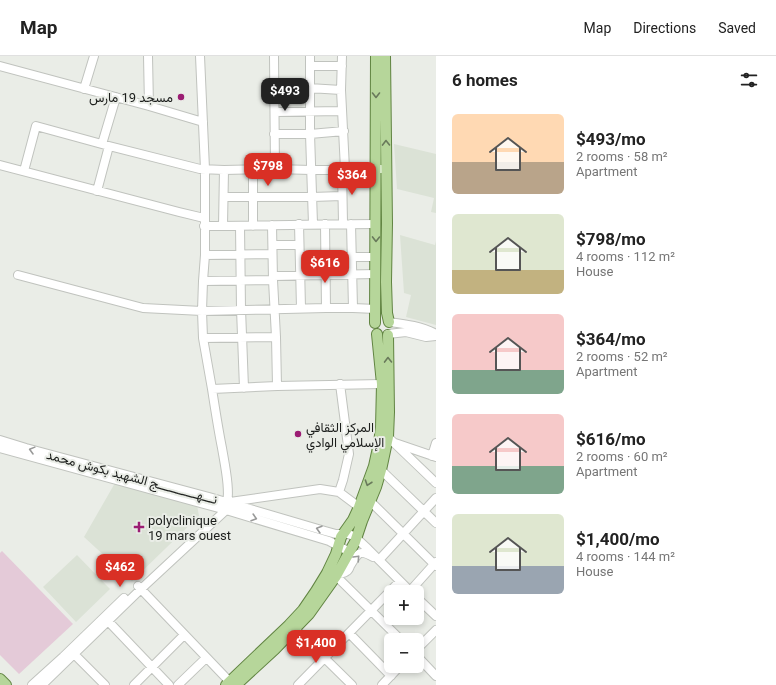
<!DOCTYPE html>
<meta charset="utf-8">
<style>
:root{--surface:#fff;--page:#f2f2f2;--text:#222;--muted:#767676;--line:#e0e0e0;--accent:#d93025}
body{margin:0;font-family:Roboto,Vazirmatn,sans-serif;background:var(--page);color:var(--text);height:100vh;display:flex;flex-direction:column;font-size:15px;white-space:nowrap}
*{box-sizing:border-box;margin:0}
p{font-size:13px;color:var(--muted)}
.icon{flex:none;width:22px;height:22px;fill:none;stroke:currentColor;stroke-width:2;stroke-linecap:round;stroke-linejoin:round}
.map{position:relative;flex:1;overflow:hidden}
.sheet{display:flex;flex-direction:column;background:var(--surface);width:340px}
.sheet>*{flex:none}
.controls{position:absolute;left:384px;top:529px;display:grid;gap:8px}
.controls a{display:grid;place-items:center;width:40px;height:40px;border-radius:6px;background:var(--surface);box-shadow:0 2px 6px #0003;font-size:20px}
.price{position:absolute;translate:-50% -34px;padding:0 9px;border-radius:8px;background:var(--accent);color:#fff;font-size:13px;line-height:26px;filter:drop-shadow(0 1px 2px #0008)}
.price::after{content:'';position:absolute;left:50%;top:24px;width:12px;height:9px;margin-left:-6px;background:inherit;clip-path:polygon(0 0,100% 0,50% 100%)}
.price.selected{background:#222;color:#fff}
ul{padding:0;list-style:none}
li{display:flex;align-items:center;gap:12px;height:100px;padding:0 16px}
li span{display:grid;place-items:center;flex:none;width:112px;height:80px;border-radius:6px;color:#555}
li>.icon{margin-inline-start:auto}
span .icon{width:48px;height:48px;fill:#fffc;stroke-width:1}
li b{font-size:17px}
h2{display:flex;justify-content:space-between;align-items:center;height:48px;padding:0 16px;font-size:17px}
header{display:flex;align-items:center;gap:24px;box-sizing:border-box;height:56px;padding:0 20px;background:var(--surface);border-bottom:1px solid var(--line)}
header strong{font-size:19px}
nav{display:flex;gap:22px;margin-inline-start:auto;font-size:14px}
main{display:flex;flex:1;min-height:0}
.map>svg:first-child{display:block}
.built{fill:#dbe2d6}
.green{fill:#e4cad8}
.lines{fill:none;stroke-linecap:round;stroke-linejoin:round}
.minor-casing{stroke:#c0c3be;stroke-width:10}
.major-casing{stroke:#618442;stroke-width:12}
.minor{stroke:#fff;stroke-width:8}
.major{stroke:#b6d69a;stroke-width:10}
.oneway{stroke:#697a5b}
.oneway2{stroke:#999a99}
.poi-dot{fill:#9b1d73;stroke:#eaede7;stroke-width:1.5}
.labels{text-anchor:middle;dominant-baseline:central;stroke-width:4;stroke-linejoin:round;paint-order:stroke}
.poi-label{font-size:13px;fill:#1c1e1c;stroke:#eaede7;text-anchor:start}
.street-label{font-size:13px;fill:#1c1e1c;stroke:#eaede7}
</style>
<header>
<strong>Map</strong>
<nav><a>Map</a><a>Directions</a><a>Saved</a></nav>
</header>
<main>
<div class="map">
<svg width="436" height="629" viewBox="0 0 436 629">
<rect width="100%" height="100%" fill="#eaede7"/>
<path class="built" d="M394 88 436 98V157L431 156 434 142 397 133Z
M400 179 435 189 436 185V269L406 261 411 239 404 237Z
M115 427 197 449 199 460 132 525 84 481Z
M77 499 110 533 76 566 43 531Z"/>
<path class="green" d="M2 495 73 568 19 618 0 599V497Z"/>
<g class="lines">
<g class="minor-casing">
<path id="minor" d="M148 0 149 50
M200 0 205 113V199L203 225 202 255 203 282 212 333 277 330 382 328
M274 0 275 113
M310 0V78L313 168
M342 0 341 34 345 113
M0 10 149 50 203 66
M310 10H342
M84 33 94 0
M274 33 309 32 341 34
M275 56 342 55
M274 78H310L344 75
M102 88 116 41
M0 109 179 156 204 162
M342 113 343 167
M24 115 36 70 109 90 200 113 224 114 275 113 311 114 381 113
M97 135 109 90
M224 141H312L342 140
M299 168 301 252
M325 168 326 252
M351 168 353 252
M272 169 273 224 276 281 277 330
M204 170C262 170 319 168 376 168
M223 170 224 114
M240 170 241 253 244 332
M253 170V113
M273 189H299
M205 199 272 198
M300 202 351 201H376
M18 219 143 252 202 255 326 252H353L376 253
M273 220 376 218
M203 225 273 224
M389 266C405 268 422 270 436 278
M388 278 406 276 426 281 436 280
M203 282 276 281
M388 381 436 427
M0 384 26 392 209 441 325 475 336 478H348L354 480 368 493 411 536
M395 387 436 401
M0 392 226 454 329 485 344 493 350 495
M432 400 436 387
M381 414 436 467
M339 436 343 424 349 398 340 328
M370 445 436 510
M230 446 320 433 339 436 359 451
M379 504 436 442
M337 518C340 517 344 518 347 515 348 515 350 511 350 510 358 497 359 493 373 501
M336 520 401 584
M138 530 229 625
M410 535 436 506
M417 542 436 560
M108 565 169 629
M295 573 352 629
M349 577 391 620
M417 593 436 574
M75 599 105 629
M417 600 436 620
M32 629 63 601 124 542
M42 629 141 533 226 454C231 436 225 410 222 392 218 372 215 352 212 333
M134 629 184 579
M178 629 206 602
M298 629 400 525
M382 629 400 610"/>
</g>
<g class="major-casing">
<path id="major" d="M385 0 387 167 386 226 387 257 389 266
M375 267 376 0
M0 623 6 629
M226 629 289 569 303 554 316 535 327 517 336 498 341 481 353 464 359 451 374 410 379 387 381 371 382 328 377 278
M236 629 275 593 309 558 336 520 355 486 362 465 376 431 381 414 388 381 389 356 388 279"/>
</g>
<use href="#minor" class="minor"/>
<use href="#major" class="major"/>
</g>
<defs><path id="oneway-chevron" d="M-2-3.5L2.5 0L-2 3.5" fill="none" stroke-width="1.6" stroke-linecap="round" stroke-linejoin="round"/></defs>
<g class="oneway">
<use href="#oneway-chevron" transform="translate(376 39) rotate(90)"/>
<use href="#oneway-chevron" transform="translate(386 87) rotate(-91)"/>
<use href="#oneway-chevron" transform="translate(376 183) rotate(91)"/>
<use href="#oneway-chevron" transform="translate(388 304) rotate(-91)"/>
<use href="#oneway-chevron" transform="translate(368 427) rotate(109)"/>
</g>
<g class="oneway2">
<use href="#oneway-chevron" transform="translate(32 394) rotate(-165)"/>
<use href="#oneway-chevron" transform="translate(254 462) rotate(17)"/>
<use href="#oneway-chevron" transform="translate(319 473) rotate(-164)"/>
<use href="#oneway-chevron" transform="translate(357 502) rotate(-47)"/>
</g>
<g class="poi-dot">
<circle cx="181" cy="41" r="4"/>
<circle cx="298" cy="378" r="4"/>
<path d="M137 465h4v4h4v4h-4v4h-4v-4h-4v-4h4z"/>
</g>
<g class="labels">
<g class="poi-label">
<text x="173" y="41" text-anchor="end">مسجد 19 مارس</text>
<text x="306" y="371">المركز الثقافي<tspan x="306" dy="15">الإسلامي الوادي</tspan></text>
<text x="148" y="464">polyclinique<tspan x="148" dy="15">19 mars ouest</tspan></text>
</g>
<g class="street-label">
<text transform="translate(132 421) rotate(15)">نـــهـــــــــــج الشهيد بكوش محمد</text>
</g>
</g>
</svg>
<div class="controls">
<a>+</a>
<a>−</a>
</div>
<b class="price selected" style="left:285px;top:56px">$493</b>
<b class="price" style="left:268px;top:131px">$798</b>
<b class="price" style="left:352px;top:140px">$364</b>
<b class="price" style="left:325px;top:228px">$616</b>
<b class="price" style="left:120px;top:532px">$462</b>
<b class="price" style="left:316px;top:608px">$1,400</b>
</div>
<section class="sheet">
<h2>6 homes<svg class="icon" aria-label="filters" viewBox="0 0 24 24"><path d="M4 7h16M4 17h16"/><circle cx="9" cy="7" r="2"/><circle cx="15" cy="17" r="2"/></svg></h2>
<ul>
<li><span style="background:linear-gradient(#ffd9b3 60%,#b9a48a 0)"><svg class="icon" aria-label="home" viewBox="0 0 24 24"><path d="M3 11l9-7 9 7M6 9v11h12V9"/></svg></span><div><b>$493/mo</b><p>2 rooms · 58 m²</p><p>Apartment</p></div></li>
<li><span style="background:linear-gradient(#dfe7d0 70%,#c2b280 0)"><svg class="icon" aria-label="home" viewBox="0 0 24 24"><path d="M3 11l9-7 9 7M6 9v11h12V9"/></svg></span><div><b>$798/mo</b><p>4 rooms · 112 m²</p><p>House</p></div></li>
<li><span style="background:linear-gradient(#f6c9c9 70%,#7fa58c 0)"><svg class="icon" aria-label="home" viewBox="0 0 24 24"><path d="M3 11l9-7 9 7M6 9v11h12V9"/></svg></span><div><b>$364/mo</b><p>2 rooms · 52 m²</p><p>Apartment</p></div></li>
<li><span style="background:linear-gradient(#f6c9c9 65%,#7fa58c 0)"><svg class="icon" aria-label="home" viewBox="0 0 24 24"><path d="M3 11l9-7 9 7M6 9v11h12V9"/></svg></span><div><b>$616/mo</b><p>2 rooms · 60 m²</p><p>Apartment</p></div></li>
<li><span style="background:linear-gradient(#dfe7d0 65%,#9aa5b1 0)"><svg class="icon" aria-label="home" viewBox="0 0 24 24"><path d="M3 11l9-7 9 7M6 9v11h12V9"/></svg></span><div><b>$1,400/mo</b><p>4 rooms · 144 m²</p><p>House</p></div></li>
</ul>
</section>
</main>
